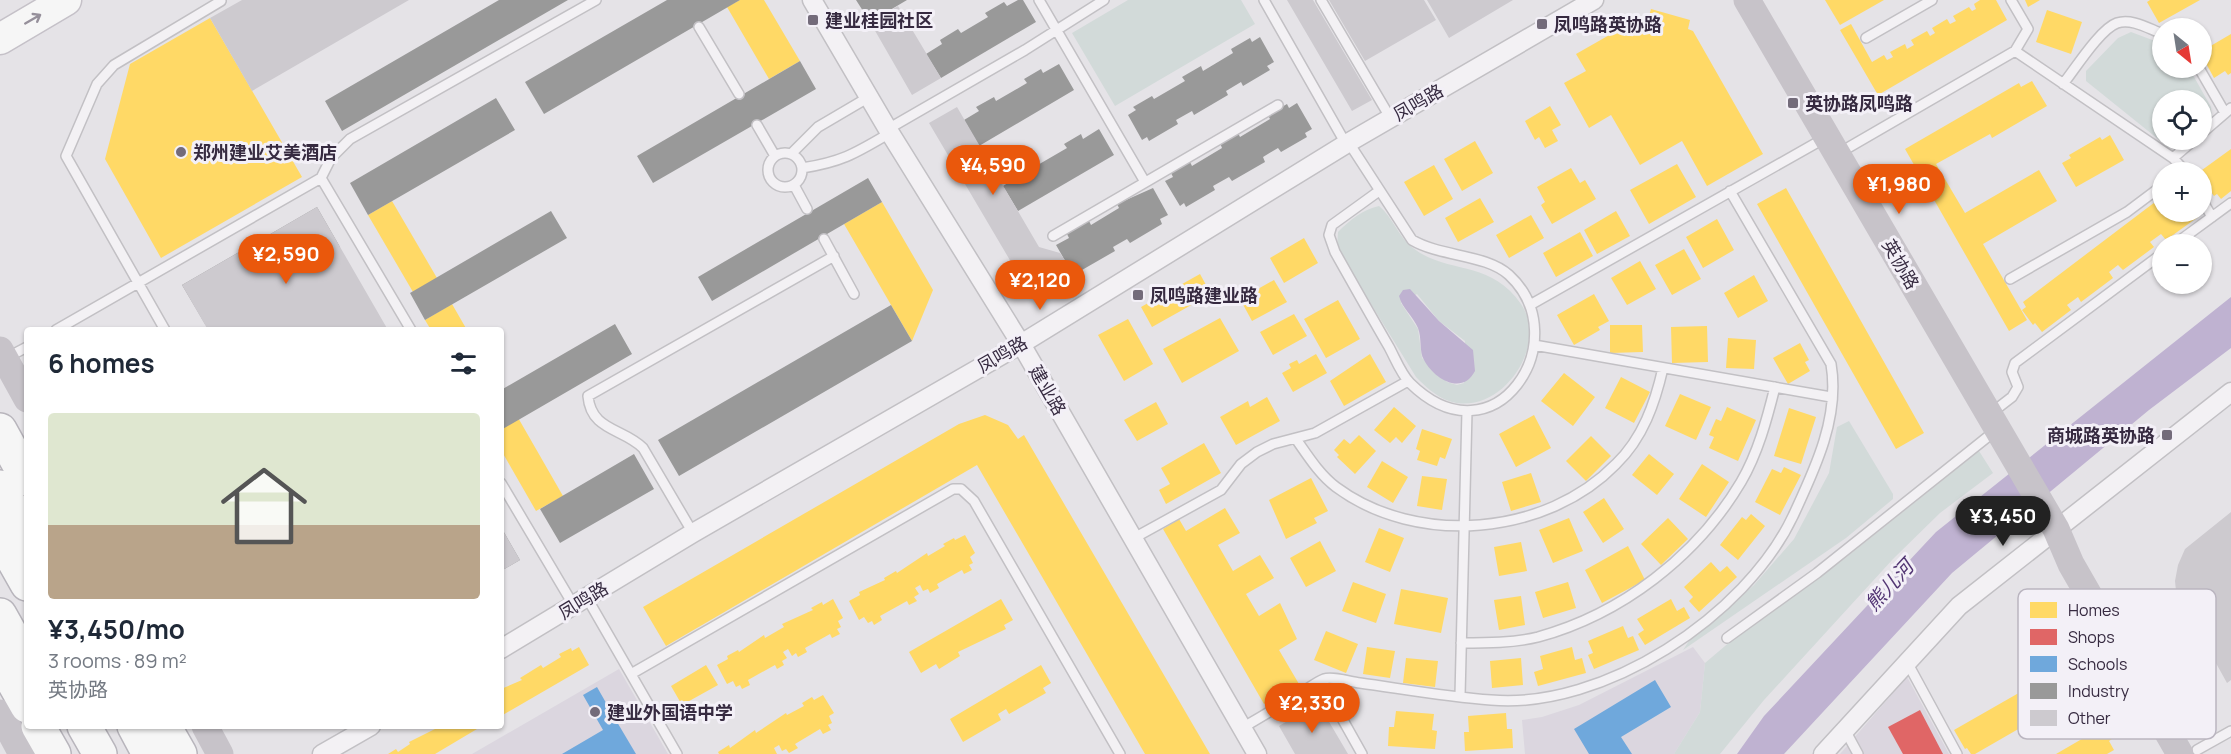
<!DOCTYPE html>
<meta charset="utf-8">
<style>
:root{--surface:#fff;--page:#f6f6f7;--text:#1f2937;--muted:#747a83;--line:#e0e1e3;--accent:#ea580c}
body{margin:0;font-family:Manrope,"Noto Sans SC",sans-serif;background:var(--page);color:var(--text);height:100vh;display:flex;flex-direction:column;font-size:22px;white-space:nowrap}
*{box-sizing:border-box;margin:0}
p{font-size:20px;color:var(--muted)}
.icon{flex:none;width:33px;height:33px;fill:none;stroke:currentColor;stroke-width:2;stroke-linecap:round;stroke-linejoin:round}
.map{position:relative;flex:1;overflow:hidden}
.panel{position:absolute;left:24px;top:327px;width:480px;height:402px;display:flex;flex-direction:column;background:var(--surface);border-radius:6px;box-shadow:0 2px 4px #0004}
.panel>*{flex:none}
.needle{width:39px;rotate:150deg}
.tools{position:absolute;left:2152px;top:18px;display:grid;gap:12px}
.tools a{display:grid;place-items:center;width:60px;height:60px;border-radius:50%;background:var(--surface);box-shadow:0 2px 4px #0004;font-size:30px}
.price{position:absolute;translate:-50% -51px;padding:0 14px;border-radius:21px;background:var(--accent);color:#fff;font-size:20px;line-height:39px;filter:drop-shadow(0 2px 3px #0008)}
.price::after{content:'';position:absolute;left:50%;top:36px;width:18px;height:14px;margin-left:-9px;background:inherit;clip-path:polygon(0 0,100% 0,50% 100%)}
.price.active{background:#222;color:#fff}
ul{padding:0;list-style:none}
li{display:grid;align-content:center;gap:12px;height:318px;padding:0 24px}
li+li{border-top:2px solid var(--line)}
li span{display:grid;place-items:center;height:186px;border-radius:6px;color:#555}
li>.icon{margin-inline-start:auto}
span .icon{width:108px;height:108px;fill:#fffc;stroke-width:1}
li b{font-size:26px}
h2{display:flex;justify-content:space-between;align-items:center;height:72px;padding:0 24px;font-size:26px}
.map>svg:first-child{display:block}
.built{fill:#dbd6df}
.green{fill:#d2dad9;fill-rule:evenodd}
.water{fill:#bfb2d1}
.homes{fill:#ffd966}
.shops{fill:#e06666}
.schools{fill:#6fa8dc}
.industry{fill:#999}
.building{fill:#cdcacf}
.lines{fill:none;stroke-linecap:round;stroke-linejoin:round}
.lane-casing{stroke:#c2c0c4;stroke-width:12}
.street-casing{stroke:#c2c0c4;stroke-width:21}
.primary-casing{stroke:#c5c1c8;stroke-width:33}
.highway-casing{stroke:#b8b5bc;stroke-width:36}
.lane{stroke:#f3f1f4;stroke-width:9}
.street{stroke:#f3f1f4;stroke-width:18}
.secondary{stroke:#c7c3c9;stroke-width:27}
.primary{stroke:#f6f6f6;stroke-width:30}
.highway{stroke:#f6f6f6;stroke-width:33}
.oneway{stroke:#96909b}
.poi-dot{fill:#736b7a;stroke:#f3f0f7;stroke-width:2}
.labels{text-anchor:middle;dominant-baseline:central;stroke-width:6;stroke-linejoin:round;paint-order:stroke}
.poi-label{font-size:18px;font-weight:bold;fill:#362a40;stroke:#f3f0f7;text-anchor:start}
.street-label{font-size:18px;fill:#362a40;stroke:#f3f0f7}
.water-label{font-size:20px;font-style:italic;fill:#523573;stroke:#f3f0f7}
.key{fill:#f3f0f7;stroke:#bab5c0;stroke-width:1.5}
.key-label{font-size:16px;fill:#362a40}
</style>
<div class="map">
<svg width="2231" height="754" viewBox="0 0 2231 754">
<rect width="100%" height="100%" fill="#e5e3e7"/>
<path class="built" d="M1693 647 1705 663 1700 712 1674 754H1525L1522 720 1542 717 1579 705Z
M619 669 668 754H472Z
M1907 677 1949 754H1840Z"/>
<path class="green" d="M1128 0H1241L1255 24 1115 106 1072 33Z
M2131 32 2163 44V68H2189L2211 107 2212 120 2202 129V100H2163V140H2189L2179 146 2168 147 2086 81V71L2118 38Z
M1379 206C1393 217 1398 237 1413 248 1448 275 1490 259 1521 304 1550 347 1499 418 1449 401 1435 396 1425 386 1416 377L1337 249 1338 232C1350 220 1362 210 1379 206ZM1417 294 1439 321 1465 341 1464 383 1457 385 1447 382 1422 358 1418 329 1401 303Z
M1849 421 1893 494V499L1846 538 1683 650 1689 641 1754 585 1794 539 1829 473 1837 427Z
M1979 451 1993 473 1940 513 1893 559 1764 700 1720 754H1674L1700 712 1705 663 1738 635 1844 559Z"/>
<path class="water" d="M1410 289 1439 321 1473 350 1475 371C1462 396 1434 379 1424 360 1419 352 1422 338 1418 328 1413 316 1402 308 1399 296L1403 290Z
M2231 297V348L2149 410 1952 573 1784 754H1737L1764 716 1936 532Z"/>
<path class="homes" d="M740 0H764L800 61 769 79 727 7Z
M1825 0H1884L1840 25Z
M1980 0H1996L2007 20 1878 95 1840 30 1851 24 1872 62 1884 55 1887 60 1893 57 1890 52 1905 44 1907 49 1914 45 1911 40 1927 31 1930 36 1935 33 1932 28 1947 19 1950 24 1956 21 1953 16 1969 7 1972 11 1976 9 1974 4Z
M2025 0H2040L2028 7Z
M2150 0H2200L2159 23 2147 2Z
M1651 9 1690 20 1688 29 1693 31 1763 154 1707 186 1682 141 1640 165 1611 115 1589 128 1564 83 1586 71 1576 54 1641 17 1648 19Z
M2047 10 2082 22 2071 54 2036 42Z
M210 18 302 177 161 258 105 159 130 64Z
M2231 34V73L2228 75 2225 71 2214 78 2202 56V51Z
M2032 81 2047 106 1992 138 1990 134 1936 164 1965 213 2039 170 2057 201 1983 244 2027 320 2009 331 1905 149 2019 83 2021 87Z
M1550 106 1561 125 1552 130 1558 141 1545 148 1539 137 1535 140 1525 121Z
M2110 135 2124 160 2076 187 2062 163 2071 158 2069 155 2100 137 2102 140Z
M1475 141 1493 173 1462 191 1444 159Z
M2231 149V191L2221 199 2217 194 2214 196 2202 180 2205 174 2202 170Z
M1677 164 1696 197 1649 224 1630 190Z
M1434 165 1453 199 1424 216 1404 182Z
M1571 168 1580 183 1585 180 1596 199 1552 224 1541 205 1545 202 1537 187Z
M1786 188 1924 433 1896 449 1757 204Z
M2163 196V212H2193L2198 217 2166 240 2161 234 2150 242 2154 247 2123 270 2118 265 2109 272 2113 278 2081 302 2078 297 2067 305 2071 310 2042 332 2035 323 2033 325 2022 310 2026 307 2023 302Z
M1480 198 1494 222 1458 242 1445 218Z
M392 201 437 278 413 292 368 215Z
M882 202 933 290 912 341 844 224Z
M1616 211 1630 236 1597 254 1584 230Z
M1531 215 1544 238 1509 258 1496 235Z
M1717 219 1734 250 1703 268 1686 237Z
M1580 232 1593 256 1556 277 1543 253Z
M1304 238 1318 263 1284 283 1270 258Z
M1684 249 1701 279 1672 295 1655 265Z
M1640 261 1656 289 1627 305 1611 278Z
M1200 274 1211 294 1152 327 1141 307Z
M1754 275 1768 301 1738 318 1724 293Z
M1274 280 1287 302 1252 321 1240 299Z
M1594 294 1609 321 1598 327 1600 330 1574 345 1557 315Z
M1338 300 1360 339 1326 358 1304 319Z
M452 304 467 330H431L425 320Z
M1294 314 1307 336 1273 355 1260 332Z
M1220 318 1239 351 1182 383 1163 349Z
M1128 319 1153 364 1124 381 1098 335Z
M1610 325H1642L1643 352 1610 353Z
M1707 326 1708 362 1672 363 1671 327Z
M1728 338 1756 340 1754 369 1726 368Z
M1800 343 1809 360 1805 362 1810 371 1788 384 1773 358Z
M1316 354 1327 373 1293 392 1282 373 1291 368 1289 364 1297 360 1299 364Z
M1370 354 1386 382 1344 406 1330 381Z
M1564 373 1595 397 1573 426 1541 401Z
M1621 377 1650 392 1634 423 1605 408Z
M501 388 563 496 536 511 501 450Z
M1680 394 1711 407 1696 440 1665 426Z
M1267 397 1280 421 1236 445 1220 417 1248 401 1250 407Z
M1156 402 1168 424 1137 441 1124 420Z
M1394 407 1416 426 1402 443 1396 437 1390 443 1374 430Z
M1727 407 1756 420 1738 461 1709 448 1714 437 1709 435 1716 419 1721 421Z
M1789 408 1816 417 1801 464 1774 456Z
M985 415 1008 425 1018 439 1024 435 1210 754H1145L977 465 666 646 643 607 959 424Z
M1534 415 1551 448 1516 467 1499 434Z
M1422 429 1452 439 1445 459 1440 457 1437 466 1417 460 1420 451 1416 449Z
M1359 435 1376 451 1355 474 1337 457 1339 455 1334 450 1344 439 1350 444Z
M1591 436 1611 456 1586 481 1566 461Z
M1204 443 1221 473 1166 504 1159 490 1170 484 1161 468Z
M1649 454 1674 474 1657 495 1632 475Z
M1382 461 1408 477 1393 503 1367 487Z
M1702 464 1729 482 1706 517 1679 499Z
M1784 467 1801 475 1780 515 1755 502 1772 469 1781 473Z
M1531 473 1541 502 1511 511 1502 482Z
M1422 476 1447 479 1442 510 1417 506Z
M1311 478 1328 511 1314 518 1317 523 1286 539 1269 500Z
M1604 498 1624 529 1603 543 1583 512Z
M1225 508 1240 533 1218 545 1233 571 1260 555 1274 578 1246 594 1259 616 1280 603 1297 639 1279 650 1299 684 1264 704 1163 529 1179 519 1186 531Z
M1751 514 1765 526 1738 560 1720 545 1742 517 1746 520Z
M1569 518 1583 551 1553 563 1539 530Z
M1668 518 1688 539 1661 565 1641 544Z
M1379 528 1404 538 1390 572 1365 562Z
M965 535 975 553 970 557 973 563 969 565 972 570 964 574 962 570 937 584 939 588 930 593 928 589 923 591 920 585 915 588 919 594 914 597 917 601 909 605 907 601 880 616 882 620 874 625 872 621 868 623 864 617 859 620 849 601 860 595 859 592 885 580 884 578 896 571 897 573 927 553 928 556 945 546 943 544 954 538 955 540Z
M1320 541 1336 571 1306 587 1290 558Z
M1521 542 1527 571 1499 576 1494 547Z
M1628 546 1645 580 1602 603 1585 570Z
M1711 562 1720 572 1727 566 1737 577 1699 612 1689 601 1693 597 1684 587Z
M1353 582 1386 594 1376 623 1342 611Z
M1568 582 1576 608 1543 618 1535 592Z
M1401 589 1448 598 1441 633 1394 624Z
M1521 596 1525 625 1499 630 1494 600Z
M833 599 843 618 838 621 841 627 837 629 840 634 832 638 830 634 805 648 807 652 798 657 796 653 792 656 788 649 783 652 787 658 782 661 784 665 777 669 775 665 748 680 750 685 742 689 740 685 736 687 733 681 727 684 717 665 728 659 727 656 738 650 739 652 764 635 765 638 784 627 782 624 813 610 811 608 822 602 823 605Z
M1001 599 1013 620 1004 625 1006 629 958 652 960 656 939 669 936 664 921 673 909 652Z
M1671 599 1677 611 1684 607 1690 618 1645 645 1638 634 1644 630 1637 619Z
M1623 626 1628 638 1633 636 1639 650 1594 669 1588 655 1593 653 1588 641Z
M1326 631 1358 644 1346 673 1314 660Z
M579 647 589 665 501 716V689L522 680 520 678 541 665 543 668 561 657 559 654 571 648 572 651Z
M1367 647 1395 651 1390 678 1363 674Z
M1572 647 1575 660 1582 658 1586 673 1538 686 1534 672 1543 669 1540 656Z
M1406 658 1438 661 1435 687 1403 683Z
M1521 658 1523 685 1492 688 1490 661Z
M2067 660 2112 739 2109 741 2114 750 2107 754H2056L2087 736 2063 693 2058 696 2062 704 1975 754H1971L1967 748 1965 749 1954 730 2052 674 2050 670Z
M706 665 718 685 682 705 671 686Z
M1041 665 1051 683 1043 688 1046 693 1009 714 1006 709 998 714 1001 720 963 742 950 719Z
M823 695 834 713 829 716 832 723 828 725 831 730 823 734 820 729 795 744 798 748 789 753 786 749 782 751 779 745 774 748 777 754H719L718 752 729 745 730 748 755 730 756 733 786 713 787 715 804 706 802 703 812 697 814 700Z
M1396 711 1434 714 1432 730 1437 731 1435 749 1388 746 1389 727H1394Z
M1506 713 1507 729H1512L1513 748 1465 751 1464 732H1469L1468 716Z
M441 726H475L477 729 435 754H388L396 749 398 752 410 744 409 742Z"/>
<path class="shops" d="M1920 710 1943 754H1903L1888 727Z"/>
<path class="schools" d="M1655 680 1671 707 1621 737 1632 754H1589L1574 729Z
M597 687 617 722 636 754H562L603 730 583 695Z"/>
<path class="industry" d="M499 0H568L342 131 325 101Z
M667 0H740L544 114 525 82Z
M856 0H907L870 22Z
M1018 0H1023L1036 22 941 78 926 54 942 44 940 40 958 29 961 33 988 17 985 13 1004 2 1007 6Z
M1260 37 1274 62 1267 66 1270 70 1243 86 1241 82 1226 91 1228 95 1194 115 1192 111 1176 120 1178 124 1149 141 1147 137 1142 140 1128 115 1136 110 1133 107 1152 96 1154 99 1185 81 1182 77 1201 66 1203 71 1233 53 1231 49 1250 38 1252 42Z
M800 61 816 89 653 183 637 156Z
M1059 64 1074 90 979 146 964 120 979 111 976 107 994 97 996 101 1027 83 1024 79 1041 69 1043 73Z
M496 98 515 130 368 215 350 183Z
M1297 103 1312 129 1305 133 1307 137 1281 152 1278 148 1263 157 1265 162 1232 181 1229 177 1213 186 1215 190 1186 207 1184 203 1180 206 1165 181 1173 177 1171 173 1190 162 1192 166 1222 148 1220 143 1238 133 1240 137 1270 119 1268 115 1287 104 1289 108Z
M1099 129 1114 155 1018 211 1003 186 1019 176 1016 172 1034 162 1036 166 1067 148 1064 144 1081 134 1083 139Z
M868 178 882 202 712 301 698 277Z
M1153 188 1168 215 1160 219 1162 224 1130 243 1127 239 1113 247 1115 251 1082 270 1080 267 1071 271 1056 245 1069 238 1067 234 1089 221 1091 225 1119 208 1117 204Z
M317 207 340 247 205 324 182 285Z
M551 211 567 238 425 320 410 293Z
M891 305 912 341 679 476 658 440Z
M615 324 632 354 501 430V390Z
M634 454 654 489 560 543 540 509Z
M501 527 520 560 501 571Z"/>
<path class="building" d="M242 0H409L252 91 210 18Z
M1287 0H1313L1372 100 1352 111Z
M1329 0H1424L1436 20 1365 61Z
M1427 0H1513L1449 38Z
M898 6 941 78 912 95 870 22Z
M957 107 1039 247 1060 253 1066 262 1062 276 1011 262 929 123Z
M317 207 388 330H208L182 285Z
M2231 512V680L2227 683 2176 591 2175 581 2178 565 2185 549Z
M501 527 520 560 501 571Z
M1318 703 1348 754H1295L1279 726Z"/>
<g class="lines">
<g class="lane-casing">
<path id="lane" d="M1039 0 1145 182
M1264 0 1346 144
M1321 0 1391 119
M699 27 739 94
M1866 38 1932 0
M2015 51 2173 158 2186 172
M2199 68 2225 113
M2063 84C2075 69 2100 29 2117 23 2132 18 2149 29 2163 34
M757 125 775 156
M888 129 1025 50 1104 0
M2202 133 2231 108
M1349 143 1412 240C1441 257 1486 254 1509 275 1578 339 1495 467 1410 383 1401 374 1395 358 1389 347 1371 316 1353 284 1335 252L1329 235 1332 225 1379 191
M768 170a17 17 0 1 1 34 0a17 17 0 1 1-34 0Z
M1839 153 2015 51 2028 29 2011 0
M791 154 818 127 869 97
M2173 158 2194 140
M802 168C842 162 856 153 890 133
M321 178 331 158 350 139 596 0
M794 185 807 209
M2202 200 2212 217
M1053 236 1278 105
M824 239 854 294
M2175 244 2231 203
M2010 279 2127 212 2163 185
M1530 305 1825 138
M56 330 321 178 411 330
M165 330 66 156 97 84 114 65 221 1
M1534 345 1831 397
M8 357 27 347
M1990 414 2012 397 2018 387 2012 372 2015 363 2163 253
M1296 439C1308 456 1319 474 1336 487 1417 547 1546 536 1616 464 1643 438 1655 403 1663 368
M501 483 574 606
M693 533 643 448C623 428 591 431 588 396L834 256
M1134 538 1221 490 1241 464 1257 452 1273 444 1315 433 1408 381
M587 598 677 754
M1727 638 1817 573 1995 431
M1461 643C1486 643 1514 643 1538 637 1622 614 1697 556 1741 482 1758 453 1767 419 1775 387
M1907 662 1957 754
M631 674 953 489H961L974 501 1120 754
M1321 681 1362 754
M1460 696 1467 411
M1242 728C1261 717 1281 705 1300 693 1308 689 1316 682 1324 679 1333 676 1350 682 1360 683 1403 689 1447 697 1491 700 1603 710 1746 616 1793 516 1815 469 1840 417 1831 364L1730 191
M1845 730 1858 754
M2197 750 2231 731"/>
</g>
<g class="street-casing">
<path id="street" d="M812 0 890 133 1021 344 1257 754
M501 649 693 533 1021 344 1346 144 1594 0
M322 754 371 726
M1823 754 1959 606 2231 392"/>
</g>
<g class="primary-casing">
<path id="primary" d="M0 39 66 0"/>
</g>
<g class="highway-casing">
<path id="highway" d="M0 430 27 479
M0 487 27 536
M0 536 27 584
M0 615 27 663
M0 658 27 706
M38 726 54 754
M84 726 100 754
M134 726 149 754
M164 726 180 754"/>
</g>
<use href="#lane" class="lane"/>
<use href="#street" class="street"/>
<path class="secondary" d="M1747 0 2056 529 2071 564 2180 754
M0 350 27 399
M0 713 22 754
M205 726 220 754"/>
<use href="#primary" class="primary"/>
<use href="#highway" class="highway"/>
</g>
<defs><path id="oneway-shaft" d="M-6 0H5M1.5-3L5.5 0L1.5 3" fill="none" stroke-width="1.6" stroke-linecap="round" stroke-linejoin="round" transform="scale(1.5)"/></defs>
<use class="oneway" href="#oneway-shaft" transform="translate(33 19) rotate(-30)"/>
<g class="poi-dot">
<rect x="807" y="14" width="12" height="12" rx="3"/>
<rect x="1536" y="18" width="12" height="12" rx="3"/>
<rect x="1787" y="97" width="12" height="12" rx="3"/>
<circle cx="181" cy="152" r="6"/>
<rect x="1132" y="289" width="12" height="12" rx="3"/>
<rect x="2161" y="429" width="12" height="12" rx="3"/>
<circle cx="595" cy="712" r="6"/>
</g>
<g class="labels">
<g class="poi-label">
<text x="825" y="20">建业桂园社区</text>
<text x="1554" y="24">凤鸣路英协路</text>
<text x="1805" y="103">英协路凤鸣路</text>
<text x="193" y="152">郑州建业艾美酒店</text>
<text x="1150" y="295">凤鸣路建业路</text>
<text x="2155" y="435" text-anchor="end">商城路英协路</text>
<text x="607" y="712">建业外国语中学</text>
</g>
<g class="street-label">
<text transform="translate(1418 102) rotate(-30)">凤鸣路</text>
<text transform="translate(1901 264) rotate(60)">英协路</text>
<text transform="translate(1002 354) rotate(-30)">凤鸣路</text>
<text transform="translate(1048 390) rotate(60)">建业路</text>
<text transform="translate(583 600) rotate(-31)">凤鸣路</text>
</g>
<g class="water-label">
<text transform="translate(1889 585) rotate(-48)">熊儿河</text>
</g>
</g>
<rect x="2018" y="589" width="198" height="150" rx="9" class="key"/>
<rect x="2030" y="602" width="27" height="16" fill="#ffd966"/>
<rect x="2030" y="629" width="27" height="16" fill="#e06666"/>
<rect x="2030" y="656" width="27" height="16" fill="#6fa8dc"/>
<rect x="2030" y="683" width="27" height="16" fill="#999"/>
<rect x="2030" y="710" width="27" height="16" fill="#cdcacf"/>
<g class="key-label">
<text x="2068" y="616">Homes</text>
<text x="2068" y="643">Shops</text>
<text x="2068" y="670">Schools</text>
<text x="2068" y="697">Industry</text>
<text x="2068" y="724">Other</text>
</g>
</svg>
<div class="tools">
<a><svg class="needle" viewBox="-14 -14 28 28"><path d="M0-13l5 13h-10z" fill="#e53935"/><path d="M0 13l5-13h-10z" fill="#747a83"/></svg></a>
<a><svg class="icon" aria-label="locate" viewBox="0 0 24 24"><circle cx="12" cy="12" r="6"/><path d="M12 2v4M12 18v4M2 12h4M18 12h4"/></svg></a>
<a>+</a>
<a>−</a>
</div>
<b class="price" style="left:993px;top:196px">¥4,590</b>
<b class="price" style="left:1899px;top:215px">¥1,980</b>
<b class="price" style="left:286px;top:285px">¥2,590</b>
<b class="price" style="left:1040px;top:311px">¥2,120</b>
<b class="price active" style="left:2003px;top:547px">¥3,450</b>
<b class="price" style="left:1312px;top:734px">¥2,330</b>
<section class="panel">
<h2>6 homes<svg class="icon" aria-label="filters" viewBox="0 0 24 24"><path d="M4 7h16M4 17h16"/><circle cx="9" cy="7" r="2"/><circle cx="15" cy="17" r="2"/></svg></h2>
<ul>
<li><span style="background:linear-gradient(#dfe7d0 60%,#b9a48a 0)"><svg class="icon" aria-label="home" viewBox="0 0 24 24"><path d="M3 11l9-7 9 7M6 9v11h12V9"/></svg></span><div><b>¥3,450/mo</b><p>3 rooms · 89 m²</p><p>英协路</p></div></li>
</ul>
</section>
</div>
